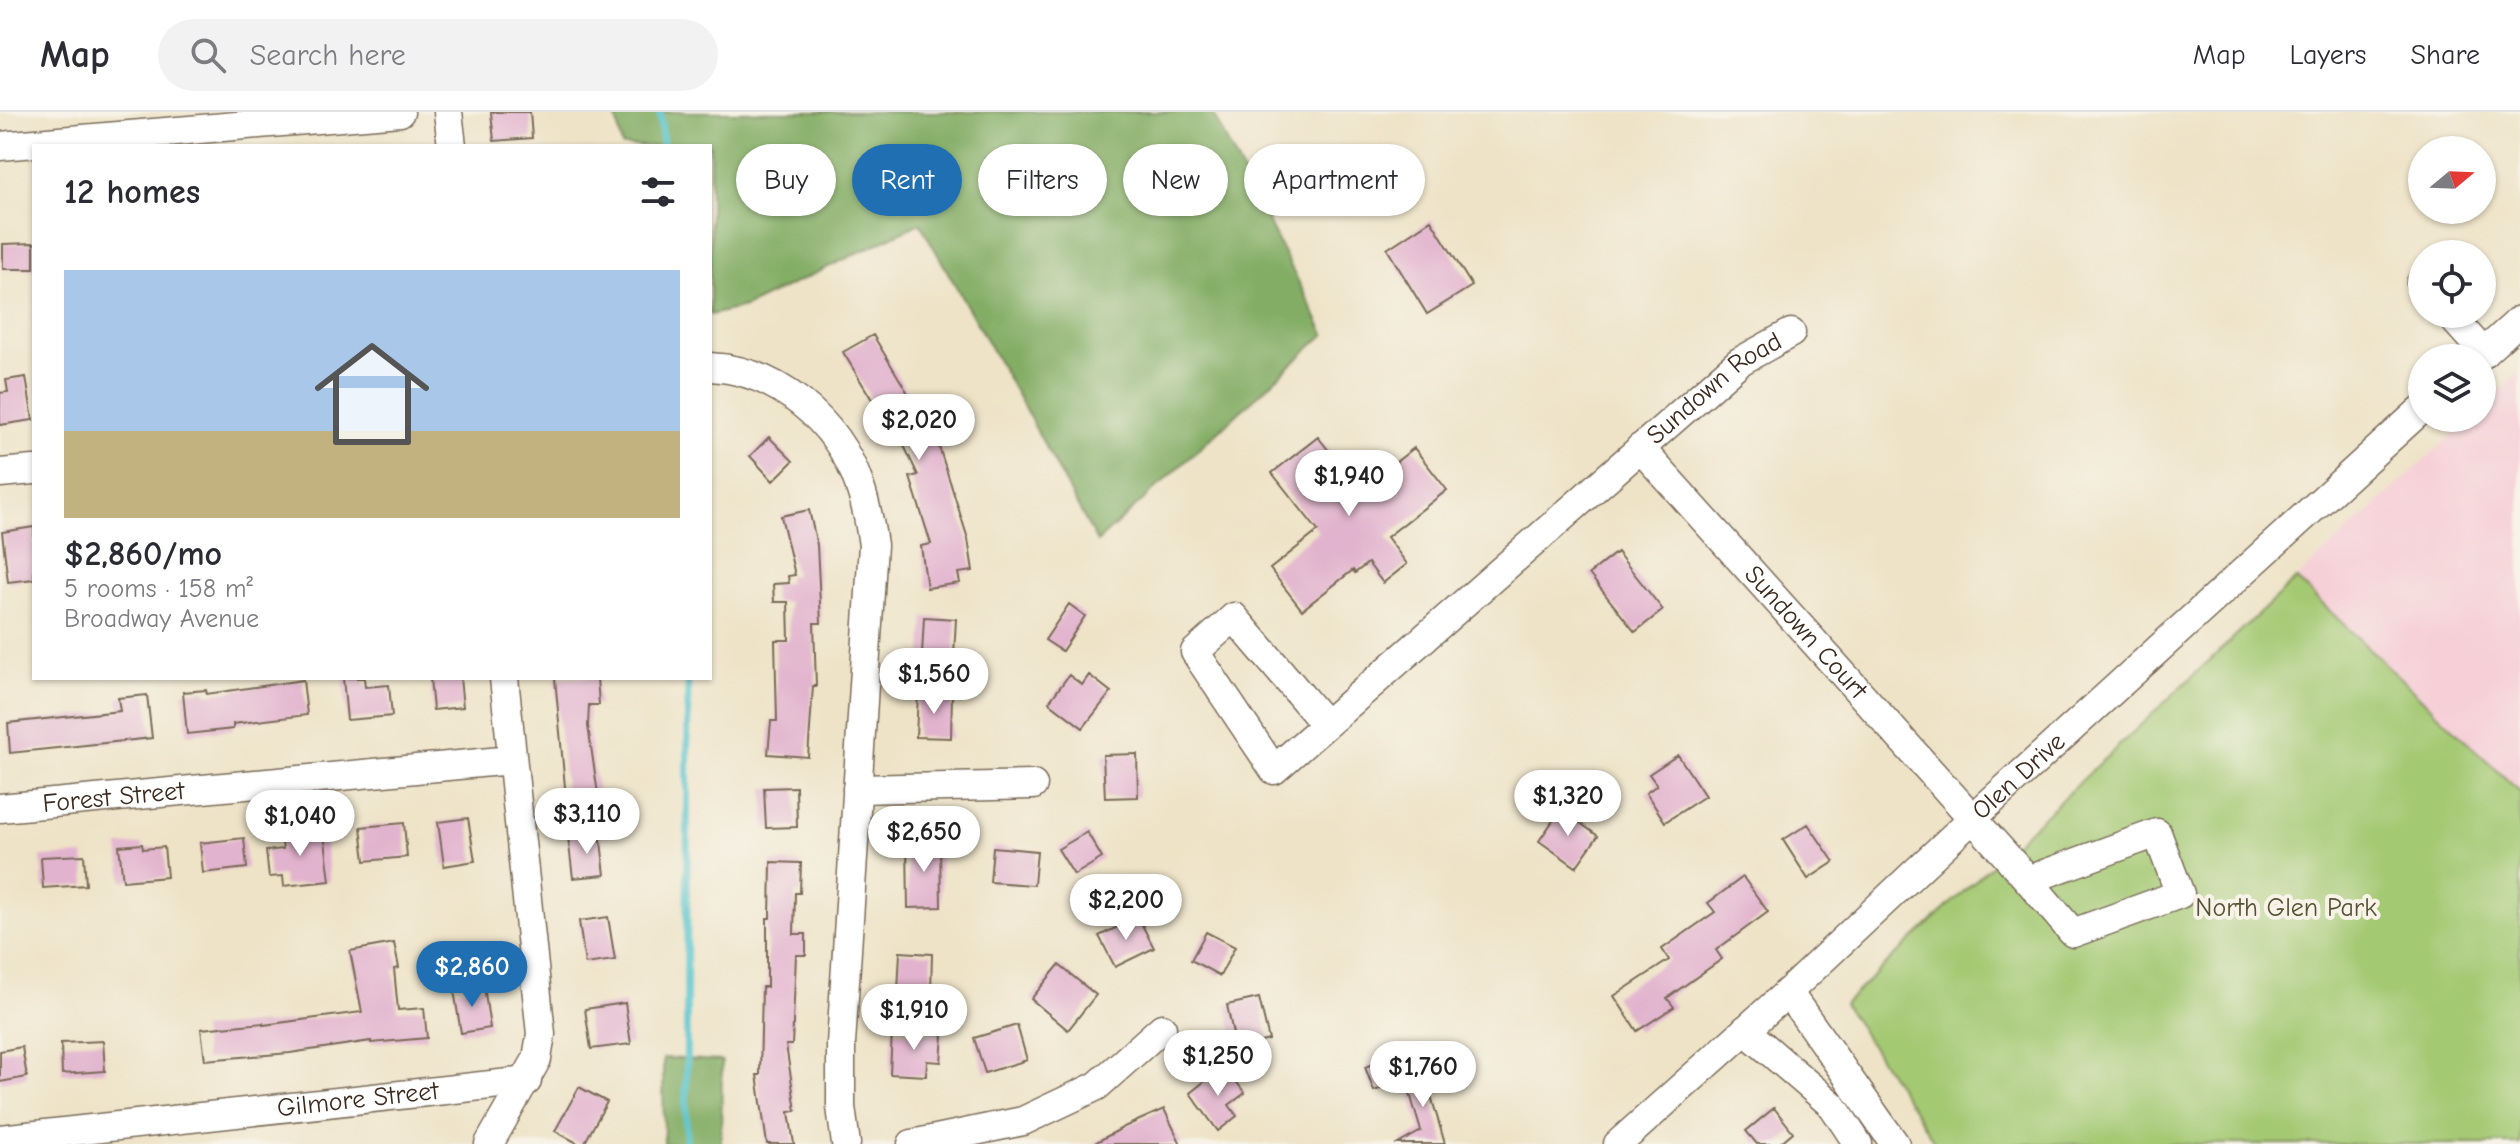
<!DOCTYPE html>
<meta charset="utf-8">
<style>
:root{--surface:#fff;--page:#f2f2f3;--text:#2b2b33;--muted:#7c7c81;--line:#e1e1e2;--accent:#1f6fb2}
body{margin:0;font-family:"Comic Neue",sans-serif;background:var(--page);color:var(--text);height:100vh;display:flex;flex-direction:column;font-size:30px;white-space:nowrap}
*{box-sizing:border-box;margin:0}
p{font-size:26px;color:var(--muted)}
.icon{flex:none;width:44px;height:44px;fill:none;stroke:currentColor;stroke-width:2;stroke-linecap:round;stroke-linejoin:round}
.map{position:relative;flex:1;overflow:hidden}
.panel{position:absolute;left:32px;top:32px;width:680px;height:536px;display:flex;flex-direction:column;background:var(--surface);border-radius:0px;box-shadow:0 2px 6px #0004}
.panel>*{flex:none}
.guide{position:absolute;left:736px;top:32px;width:760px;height:72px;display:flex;gap:16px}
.needle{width:52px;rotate:71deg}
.buttons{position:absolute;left:2408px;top:24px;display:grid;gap:16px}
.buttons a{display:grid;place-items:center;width:88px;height:88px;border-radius:50%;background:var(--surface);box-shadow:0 2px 6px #0004;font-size:40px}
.price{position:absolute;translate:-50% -68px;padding:0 18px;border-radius:28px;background:#fff;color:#222;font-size:26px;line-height:52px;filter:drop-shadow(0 2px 4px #0008)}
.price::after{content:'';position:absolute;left:50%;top:48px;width:24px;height:18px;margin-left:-12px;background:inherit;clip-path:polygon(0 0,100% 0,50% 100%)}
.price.selected{background:var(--accent);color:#fff}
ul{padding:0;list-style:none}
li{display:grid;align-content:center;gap:16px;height:424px;padding:0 32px}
li span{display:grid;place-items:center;height:248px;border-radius:0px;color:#555}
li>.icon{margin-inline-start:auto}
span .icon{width:144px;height:144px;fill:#fffc;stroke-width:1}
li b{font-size:34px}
h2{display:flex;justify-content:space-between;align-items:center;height:96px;padding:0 32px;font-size:34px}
.pill{padding:0 28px;border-radius:36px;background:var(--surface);box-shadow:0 2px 6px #0004;font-size:28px;line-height:72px}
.pill.selected{background:var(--accent);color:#fff}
header{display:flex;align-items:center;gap:48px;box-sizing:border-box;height:112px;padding:0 40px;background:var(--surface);border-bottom:2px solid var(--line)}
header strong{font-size:38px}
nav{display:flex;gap:44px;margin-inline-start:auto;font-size:28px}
.search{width:560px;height:72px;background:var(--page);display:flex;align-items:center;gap:20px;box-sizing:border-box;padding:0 28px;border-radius:44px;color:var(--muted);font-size:30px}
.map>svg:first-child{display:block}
.built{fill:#f6cfd7}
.green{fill:#a4c973;stroke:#707a48;stroke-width:2}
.forest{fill:#83ad65;stroke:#5f6c42;stroke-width:2}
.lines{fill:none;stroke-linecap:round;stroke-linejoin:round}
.stream{stroke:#57c4cd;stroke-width:7}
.building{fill:#e2b3ce}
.minor-casing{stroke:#7a6b59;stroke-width:31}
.minor{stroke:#fff;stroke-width:28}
.labels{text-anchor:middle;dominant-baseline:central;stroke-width:8;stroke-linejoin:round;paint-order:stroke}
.street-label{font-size:26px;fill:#3b2a1e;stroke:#f7f3e8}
.park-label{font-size:26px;fill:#555233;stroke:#f7f3e8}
</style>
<header>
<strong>Map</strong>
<div class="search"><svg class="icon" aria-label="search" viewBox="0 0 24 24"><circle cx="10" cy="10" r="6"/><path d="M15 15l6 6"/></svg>Search here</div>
<nav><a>Map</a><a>Layers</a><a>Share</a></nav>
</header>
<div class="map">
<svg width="2520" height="1032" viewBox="0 0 2520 1032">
<rect width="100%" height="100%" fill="#f7f3e8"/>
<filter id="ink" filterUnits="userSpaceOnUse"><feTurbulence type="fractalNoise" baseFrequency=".0125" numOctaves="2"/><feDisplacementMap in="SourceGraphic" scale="16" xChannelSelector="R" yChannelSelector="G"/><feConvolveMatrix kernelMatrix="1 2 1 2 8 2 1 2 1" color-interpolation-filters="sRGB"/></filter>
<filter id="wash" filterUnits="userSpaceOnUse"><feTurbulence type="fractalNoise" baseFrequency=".006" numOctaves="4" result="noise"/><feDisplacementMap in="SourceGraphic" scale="32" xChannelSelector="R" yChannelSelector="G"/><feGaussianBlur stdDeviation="1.8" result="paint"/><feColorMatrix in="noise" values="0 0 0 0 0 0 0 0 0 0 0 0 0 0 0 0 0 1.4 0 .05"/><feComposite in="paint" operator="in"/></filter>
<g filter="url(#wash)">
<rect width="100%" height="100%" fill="#eee3c7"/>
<path class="built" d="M2520 260V680L2296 467 2470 306H2482V295Z"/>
<path class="green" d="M2296 467 2520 680V1032H1936L1844 892Z"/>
<path class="forest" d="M615 0H1212L1325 222 1097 430 1023 293 920 111 745 195 710 203V34H622Z
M663 946 722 949 721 1032H664Z"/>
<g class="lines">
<path class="stream" d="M660 0 663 34
M686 1032 688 566"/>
</g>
<g id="blocks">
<path class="building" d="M491 0H530L532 26 494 29Z
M1431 108 1472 174 1427 202 1387 137Z
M34 131V157H3V132Z
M873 223 912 288 917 285 926 305 950 294 960 314 936 325 968 427 973 459 958 461 960 471 927 476 921 434 931 432 910 365 918 363 898 321 890 325 874 291 843 240Z
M26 265 33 308 0 313V281L8 280 6 268Z
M769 325 793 349 773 369 750 344Z
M1318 325 1360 378 1414 336 1447 378 1387 425 1407 452 1383 471 1368 451 1355 461 1353 458 1302 498 1270 457 1318 419 1272 361Z
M809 398 817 433 821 511H814L816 574H813L808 645 768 642 771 609H777L775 528H789L788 490H774L773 472 789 471 788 464 795 463 781 404Z
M34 415V467L8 470 2 420Z
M1617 440 1663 498 1635 520 1589 462Z
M1069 492 1085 504 1062 539 1045 528Z
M924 505 956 507 954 543 922 542Z
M1069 563 1082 573 1089 563 1111 580 1083 616 1049 590Z
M343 566H364L365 575 389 573 392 604 347 608Z
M430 566H460L463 595 433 598Z
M555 566H597L599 593H589L588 614 598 682 566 686Z
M303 568 307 603 233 612V617L187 622 183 580 206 578 207 582Z
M918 581 952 582 951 626 916 625Z
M147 583 152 626 10 641 8 611 120 599 118 586Z
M1137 642 1138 685 1105 686 1103 643Z
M1678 643 1705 684 1665 710 1646 681 1657 673 1649 662Z
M796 675 797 715 766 716 764 676Z
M1561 697 1598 724 1576 755 1539 729Z
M468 706 475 749 444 754 438 710Z
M404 711 407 745 365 749 361 715Z
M1808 712 1834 750 1808 767 1783 728Z
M302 713 304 722 324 720 330 769 284 774 283 764 269 765 266 739 283 737 280 716Z
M1087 720 1102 746 1074 763 1058 737Z
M600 721 605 763 573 766 568 725Z
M244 726 247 756 203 761 200 731Z
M907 729H940L941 795 908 796Z
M142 732 143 737 164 735 167 765 123 769 119 734Z
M993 735 1037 739 1034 773 990 770Z
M84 743 86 773 43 776 41 745Z
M771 750 801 751 800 781H795L794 822H806V843H796L792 933H786L796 999 789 1000 794 1032H767L757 963H760L762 875H767V806H770Z
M1743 765 1768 800 1716 838 1722 847 1667 886 1674 895 1637 919 1614 884 1669 848 1662 837 1715 800 1708 791Z
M608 805 615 848 585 852 579 809Z
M1138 805 1154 836 1115 855 1099 824Z
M1206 820 1235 835 1220 864 1191 848Z
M394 831 399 856 394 857 398 898 424 896 427 926 371 931V929L290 941 205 948 201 917 263 911V913L362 900 350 839Z
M900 840 932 842 931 881 898 879Z
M1059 853 1096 883 1068 918 1031 887Z
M484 874 490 916 461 921 454 878Z
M1259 886 1269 928 1236 936 1227 893Z
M625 891 631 932 591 937 585 897Z
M1017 913 1027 948 985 961 974 926Z
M892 919 943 922 941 950 927 949 926 964 890 962Z
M103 929 105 959 62 962 61 931Z
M22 935 27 965 0 970V939Z
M1392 945 1401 970 1374 979 1365 955Z
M1422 953 1445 1032H1398L1421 1019 1403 958Z
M1224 954 1245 981 1229 993 1237 1004 1218 1019 1190 981Z
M579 975 607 990 584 1032H579L555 1019Z
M1774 996 1793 1020 1779 1032H1757L1746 1019Z
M1164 997 1181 1032H1093L1124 1015Z"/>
</g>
</g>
<g filter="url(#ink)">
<use href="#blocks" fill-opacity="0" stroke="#7a6b59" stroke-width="2"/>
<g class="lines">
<g class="minor-casing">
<g id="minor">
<path d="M448 0 452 34"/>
<path d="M0 34 400 0"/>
<path d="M2421 171 2422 172"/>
<path d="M2449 202 2484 241"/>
<path d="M2478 246 2520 208"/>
<path d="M710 255C777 258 837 309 859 372 866 392 870 412 873 433L841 932V995L846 1032"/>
<path id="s1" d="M1640 336 2028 768 2157 721 2180 782 2073 821 2028 768"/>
<path d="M0 361 34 358"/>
<path id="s2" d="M1325 612 1234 505 1195 540 1274 658 1739 250 1791 221"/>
<path d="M857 677 1033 673"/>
<path id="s3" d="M0 696 512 648"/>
<path d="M1788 880 1895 1032"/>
<path d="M1745 918 1833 994 1858 1032"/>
<path id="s4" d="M0 1027 527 969"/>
<path d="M489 1032 537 947 541 922 504 566"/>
<path d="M912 1032 1023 1009 1097 974 1162 916"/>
<path id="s5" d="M1618 1032 1788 880 1973 706 2422 297"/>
</g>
</g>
<use href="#minor" class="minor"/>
</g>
</g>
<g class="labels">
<g class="street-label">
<text stroke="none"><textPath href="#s2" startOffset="918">Sundown Road</textPath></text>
<text stroke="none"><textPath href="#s1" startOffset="248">Sundown Court</textPath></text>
<text stroke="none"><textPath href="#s5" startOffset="544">Olen Drive</textPath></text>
<text stroke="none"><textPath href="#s3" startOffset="114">Forest Street</textPath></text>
<text stroke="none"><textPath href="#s4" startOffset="360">Gilmore Street</textPath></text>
</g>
<g class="park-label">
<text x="2286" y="796">North Glen Park</text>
</g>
</g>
</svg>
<div class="buttons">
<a><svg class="needle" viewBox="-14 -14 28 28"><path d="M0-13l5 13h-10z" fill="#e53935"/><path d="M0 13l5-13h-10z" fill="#7c7c81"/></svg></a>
<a><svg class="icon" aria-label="locate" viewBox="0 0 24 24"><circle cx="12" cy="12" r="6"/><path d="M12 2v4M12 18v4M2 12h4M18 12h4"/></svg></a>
<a><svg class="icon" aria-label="layers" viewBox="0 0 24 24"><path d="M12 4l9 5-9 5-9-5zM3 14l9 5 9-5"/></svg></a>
</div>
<b class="price" style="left:919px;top:350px">$2,020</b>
<b class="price" style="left:1349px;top:406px">$1,940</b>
<b class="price" style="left:934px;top:604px">$1,560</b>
<b class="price" style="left:1568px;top:726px">$1,320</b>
<b class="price" style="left:587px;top:744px">$3,110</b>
<b class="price" style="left:300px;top:746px">$1,040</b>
<b class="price" style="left:924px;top:762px">$2,650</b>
<b class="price" style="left:1126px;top:830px">$2,200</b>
<b class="price selected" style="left:472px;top:897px">$2,860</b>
<b class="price" style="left:914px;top:940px">$1,910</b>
<b class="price" style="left:1218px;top:986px">$1,250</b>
<b class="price" style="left:1423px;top:997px">$1,760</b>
<div class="guide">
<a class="pill">Buy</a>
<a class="pill selected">Rent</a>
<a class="pill">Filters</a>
<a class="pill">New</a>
<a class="pill">Apartment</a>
</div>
<section class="panel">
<h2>12 homes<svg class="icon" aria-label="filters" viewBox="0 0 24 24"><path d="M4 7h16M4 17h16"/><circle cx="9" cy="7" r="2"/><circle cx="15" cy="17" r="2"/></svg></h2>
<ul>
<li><span style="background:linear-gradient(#a9c7e8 65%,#c2b280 0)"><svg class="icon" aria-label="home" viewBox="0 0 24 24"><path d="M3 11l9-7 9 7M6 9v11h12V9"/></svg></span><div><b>$2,860/mo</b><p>5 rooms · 158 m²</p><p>Broadway Avenue</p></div></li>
</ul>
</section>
</div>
